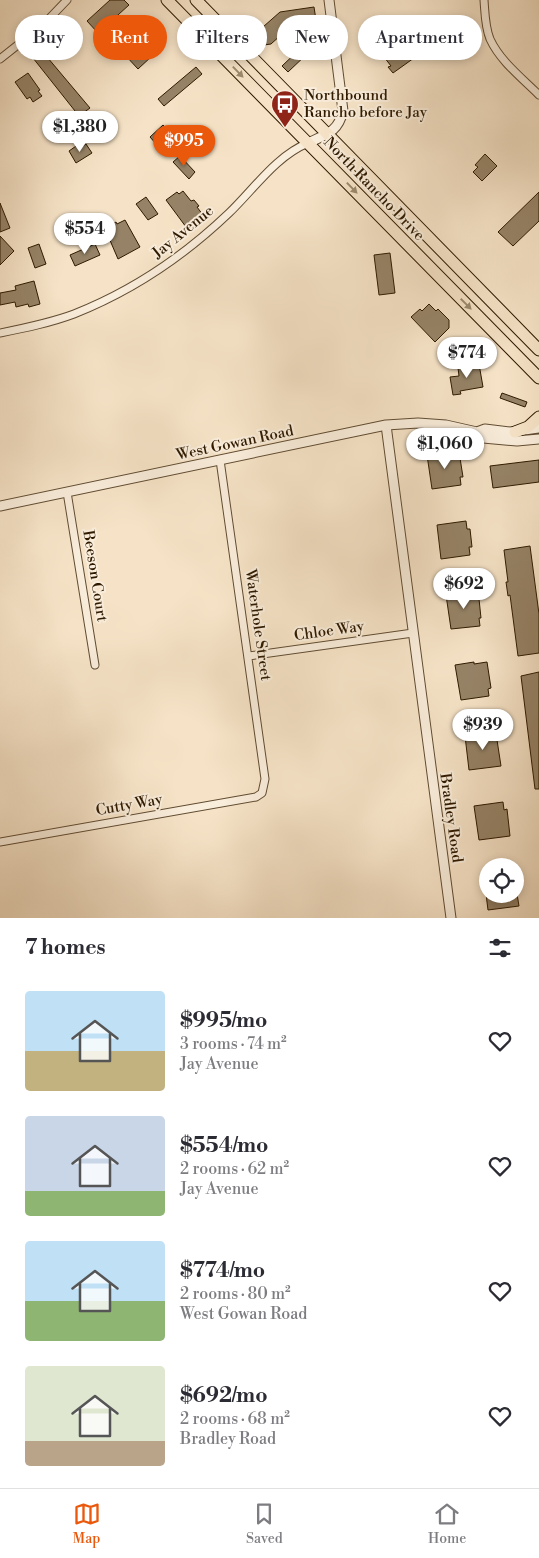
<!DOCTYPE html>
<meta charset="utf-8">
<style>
:root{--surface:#fff;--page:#f2f2f3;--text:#2b2b33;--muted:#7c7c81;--line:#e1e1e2;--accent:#ea580c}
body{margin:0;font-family:"Libre Bodoni",serif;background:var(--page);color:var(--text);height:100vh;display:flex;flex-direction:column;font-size:19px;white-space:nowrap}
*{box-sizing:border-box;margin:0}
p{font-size:16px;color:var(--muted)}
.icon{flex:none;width:28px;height:28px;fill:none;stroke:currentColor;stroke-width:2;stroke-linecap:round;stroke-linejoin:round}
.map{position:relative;height:918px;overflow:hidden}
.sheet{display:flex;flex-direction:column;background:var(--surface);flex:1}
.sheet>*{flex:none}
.guide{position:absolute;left:15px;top:15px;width:510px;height:45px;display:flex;gap:10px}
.controls{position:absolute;left:479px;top:858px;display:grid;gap:10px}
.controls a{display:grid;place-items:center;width:45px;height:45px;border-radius:50%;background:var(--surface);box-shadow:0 2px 8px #0003;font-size:25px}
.price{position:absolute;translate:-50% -42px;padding:0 11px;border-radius:18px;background:#fff;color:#222;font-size:16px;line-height:32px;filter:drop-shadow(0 1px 2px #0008)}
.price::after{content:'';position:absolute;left:50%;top:30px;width:15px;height:11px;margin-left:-8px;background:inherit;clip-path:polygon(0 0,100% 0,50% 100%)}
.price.active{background:var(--accent);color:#fff}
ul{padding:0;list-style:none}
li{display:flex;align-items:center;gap:15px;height:125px;padding:0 25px}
li span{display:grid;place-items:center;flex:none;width:140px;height:100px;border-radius:5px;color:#555}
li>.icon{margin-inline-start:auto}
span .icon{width:60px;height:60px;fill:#fffc;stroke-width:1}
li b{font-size:21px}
h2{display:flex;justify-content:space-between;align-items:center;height:60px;padding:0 25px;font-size:21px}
.tag{padding:0 18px;border-radius:22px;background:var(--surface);box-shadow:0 2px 8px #0003;font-size:18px;line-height:45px}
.tag.active{background:var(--accent);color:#fff}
.tabs{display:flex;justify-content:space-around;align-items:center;height:70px;border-top:1px solid var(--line);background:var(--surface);font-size:14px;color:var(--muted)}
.tabs a{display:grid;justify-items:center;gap:2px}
.tabs .active{color:var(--accent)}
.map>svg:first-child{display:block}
.building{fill:#968367;stroke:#2f1a00}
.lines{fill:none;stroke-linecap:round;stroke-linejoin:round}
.minor-casing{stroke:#614c32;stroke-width:9}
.tertiary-casing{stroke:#614c32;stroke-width:11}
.primary-casing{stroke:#2f1a00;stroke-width:13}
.minor{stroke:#f9eddb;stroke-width:7}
.tertiary{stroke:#f9eddb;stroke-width:9}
.primary{stroke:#f6e3c7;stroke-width:11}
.oneway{fill:#9c896d}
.labels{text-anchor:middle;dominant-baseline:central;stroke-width:4;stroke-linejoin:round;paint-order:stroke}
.poi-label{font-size:15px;fill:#2f1a00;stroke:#f9eddb;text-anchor:start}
.street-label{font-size:15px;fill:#2f1a00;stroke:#f9eddb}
</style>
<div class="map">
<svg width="539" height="918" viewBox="0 0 539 918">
<rect width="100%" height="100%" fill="#f6e3c7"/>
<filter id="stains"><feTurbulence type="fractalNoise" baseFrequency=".004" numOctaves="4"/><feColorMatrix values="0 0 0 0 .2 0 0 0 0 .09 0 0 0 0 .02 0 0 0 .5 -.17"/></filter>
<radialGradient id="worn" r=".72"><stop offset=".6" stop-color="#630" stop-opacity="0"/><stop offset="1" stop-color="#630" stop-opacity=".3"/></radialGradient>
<path class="building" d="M110 0H124L129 5 98 33 87 21Z
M314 7 316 20 312 24 281 28 282 34 271 44 264 45 255 34 280 12Z
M142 16 166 43 138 69 113 42Z
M405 18 412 27 398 38 414 58 393 73 388 67 391 66 374 44 399 25 398 24Z
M302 47 308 53 288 72 282 66Z
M42 51 90 108 79 116 33 58Z
M196 67 202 74 164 106 158 99Z
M28 73 40 90 38 91 42 96 33 102 30 97 27 99 15 82Z
M163 125 178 141 164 153 150 137Z
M79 144 81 147 86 144 92 153 76 163 69 151Z
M485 154 497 166 482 181 473 172 478 167 475 165Z
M180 156 195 172 189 179 173 162Z
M183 191 191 201 194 200 199 206 197 207 206 219 189 231 166 200 177 192 179 194Z
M539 192V221L513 246 498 232Z
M146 197 158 214 148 220 136 204Z
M0 203 10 228 0 232Z
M125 220 140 247 118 259 106 231 112 228 111 225 116 222 117 224Z
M0 236 14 251 0 265Z
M39 244 46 264 35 268 28 248Z
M95 244 100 255 75 266 70 255Z
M390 253 395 293 379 295 374 255Z
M34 281 40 304 29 307 28 304 16 307 15 302 0 305V293L16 290 15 286Z
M429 304 436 311 438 309 449 320V328L435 342 411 317 420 309 422 311Z
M479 364 483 387 460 391 461 394 453 395 450 377 459 376 458 368Z
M502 393 527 402 525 407 500 398Z
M456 451 458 459 460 458 463 477H460L461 485 432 489 427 455Z
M539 460V482L493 488 490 466Z
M466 521 467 529H470L472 547H469L470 555 441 559 437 525Z
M530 546 539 614V653L518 656 510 595 508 596 506 582H508L504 550Z
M465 592H475L476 599H479L481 618H479L480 626 451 629 446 595Z
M474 662V664L487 662 491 688 488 689 489 696 461 700 455 665Z
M539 672V789H535L521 676Z
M494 732 495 740H497L501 766 469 770 465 736Z
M503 802 504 810 507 809 510 836 479 840 474 806Z
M486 894H517L519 906 488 910Z"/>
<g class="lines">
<g class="minor-casing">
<path id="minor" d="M484 0C485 13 485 27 490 39 500 61 522 78 539 95
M0 59 43 25 67 0
M0 333C25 328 50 323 74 314 132 291 184 256 229 213 254 189 276 156 308 143
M67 492 95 665
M249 656 413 633
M0 842 256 797 262 793 265 779 220 460"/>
</g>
<g class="tertiary-casing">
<path id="tertiary" d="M308 143C327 134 338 132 343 111L329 0
M386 425 451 918
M477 432 485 429 510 432 539 428
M0 506 386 425 418 423 446 425 477 432 483 438 517 441 539 439"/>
</g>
<g class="primary-casing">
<path id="primary" d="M167 0 539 378
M196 0 539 350
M515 432 528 427 539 417"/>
</g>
<use href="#minor" class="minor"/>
<use href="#tertiary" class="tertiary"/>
<use href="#primary" class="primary"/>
</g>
<defs><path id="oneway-solid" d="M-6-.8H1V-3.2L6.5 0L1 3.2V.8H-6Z" transform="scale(1.25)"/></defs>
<g class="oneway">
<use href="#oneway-solid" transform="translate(238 72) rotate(46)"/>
<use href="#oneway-solid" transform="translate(352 188) rotate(46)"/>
<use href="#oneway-solid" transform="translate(466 304) rotate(45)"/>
</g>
<defs>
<g id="bus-pin" transform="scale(1.4375)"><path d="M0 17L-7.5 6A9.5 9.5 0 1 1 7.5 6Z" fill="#8f2418" stroke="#f9eddb"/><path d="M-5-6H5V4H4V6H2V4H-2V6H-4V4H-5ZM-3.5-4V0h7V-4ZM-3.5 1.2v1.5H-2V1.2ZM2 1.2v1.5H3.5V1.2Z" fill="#fff"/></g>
</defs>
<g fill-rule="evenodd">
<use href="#bus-pin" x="285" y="104"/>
</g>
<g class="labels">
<g class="poi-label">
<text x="304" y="95">Northbound<tspan x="304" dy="17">Rancho before Jay</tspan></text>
</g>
<g class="street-label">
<text transform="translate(374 189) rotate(46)">North Rancho Drive</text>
<text transform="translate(183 232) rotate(-39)">Jay Avenue</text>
<text transform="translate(235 443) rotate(-12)">West Gowan Road</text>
<text transform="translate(95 576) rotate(81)">Beeson Court</text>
<text transform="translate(258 625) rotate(82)">Waterhole Street</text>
<text transform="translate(329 631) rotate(-8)">Chloe Way</text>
<text transform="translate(129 805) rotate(-10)">Cutty Way</text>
<text transform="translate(451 818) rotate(82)">Bradley Road</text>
</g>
</g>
<rect width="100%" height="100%" filter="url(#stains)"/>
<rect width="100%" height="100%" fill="url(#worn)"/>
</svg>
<div class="controls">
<a><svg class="icon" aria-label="locate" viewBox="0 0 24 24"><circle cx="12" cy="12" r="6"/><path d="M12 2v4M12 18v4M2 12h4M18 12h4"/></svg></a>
</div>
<b class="price" style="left:80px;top:153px">$1,380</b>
<b class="price active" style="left:184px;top:167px">$995</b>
<b class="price" style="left:85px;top:255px">$554</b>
<b class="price" style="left:467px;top:379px">$774</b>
<b class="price" style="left:445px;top:470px">$1,060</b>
<b class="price" style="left:464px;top:610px">$692</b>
<b class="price" style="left:483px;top:751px">$939</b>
<div class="guide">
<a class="tag">Buy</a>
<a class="tag active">Rent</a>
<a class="tag">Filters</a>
<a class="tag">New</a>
<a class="tag">Apartment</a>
</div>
</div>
<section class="sheet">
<h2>7 homes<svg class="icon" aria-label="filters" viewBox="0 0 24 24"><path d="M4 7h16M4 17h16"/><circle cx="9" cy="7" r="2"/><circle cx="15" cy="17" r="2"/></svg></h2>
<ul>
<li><span style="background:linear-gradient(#bfe0f5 60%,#c2b280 0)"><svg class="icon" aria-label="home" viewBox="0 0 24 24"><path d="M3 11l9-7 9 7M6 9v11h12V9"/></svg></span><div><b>$995/mo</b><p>3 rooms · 74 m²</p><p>Jay Avenue</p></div><svg class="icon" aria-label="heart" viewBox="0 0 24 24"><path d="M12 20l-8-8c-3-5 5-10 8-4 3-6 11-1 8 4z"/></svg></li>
<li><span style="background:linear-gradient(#c9d6e8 75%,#8fb573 0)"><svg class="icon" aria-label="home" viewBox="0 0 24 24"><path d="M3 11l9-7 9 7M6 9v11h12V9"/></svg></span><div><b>$554/mo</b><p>2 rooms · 62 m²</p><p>Jay Avenue</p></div><svg class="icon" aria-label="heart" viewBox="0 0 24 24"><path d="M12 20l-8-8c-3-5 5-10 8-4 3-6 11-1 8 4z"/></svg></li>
<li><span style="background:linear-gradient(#bfe0f5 60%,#8fb573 0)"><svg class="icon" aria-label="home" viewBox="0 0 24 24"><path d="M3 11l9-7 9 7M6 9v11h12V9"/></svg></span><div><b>$774/mo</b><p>2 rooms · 80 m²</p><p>West Gowan Road</p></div><svg class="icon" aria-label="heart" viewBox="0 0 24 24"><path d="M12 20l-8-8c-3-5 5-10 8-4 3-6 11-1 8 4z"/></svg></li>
<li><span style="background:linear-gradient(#dfe7d0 75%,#b9a48a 0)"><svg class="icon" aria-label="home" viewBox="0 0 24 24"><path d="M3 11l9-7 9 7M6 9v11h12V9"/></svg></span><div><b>$692/mo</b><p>2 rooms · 68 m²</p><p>Bradley Road</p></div><svg class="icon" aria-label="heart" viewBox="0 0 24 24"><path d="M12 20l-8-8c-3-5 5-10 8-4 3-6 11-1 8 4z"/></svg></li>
</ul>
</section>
<nav class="tabs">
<a class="active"><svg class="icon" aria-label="map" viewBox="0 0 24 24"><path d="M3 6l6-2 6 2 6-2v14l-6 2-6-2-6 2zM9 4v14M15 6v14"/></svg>Map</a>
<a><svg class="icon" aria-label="saved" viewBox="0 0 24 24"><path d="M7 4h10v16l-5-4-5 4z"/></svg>Saved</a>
<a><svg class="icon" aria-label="home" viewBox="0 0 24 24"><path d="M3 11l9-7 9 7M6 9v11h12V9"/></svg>Home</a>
</nav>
